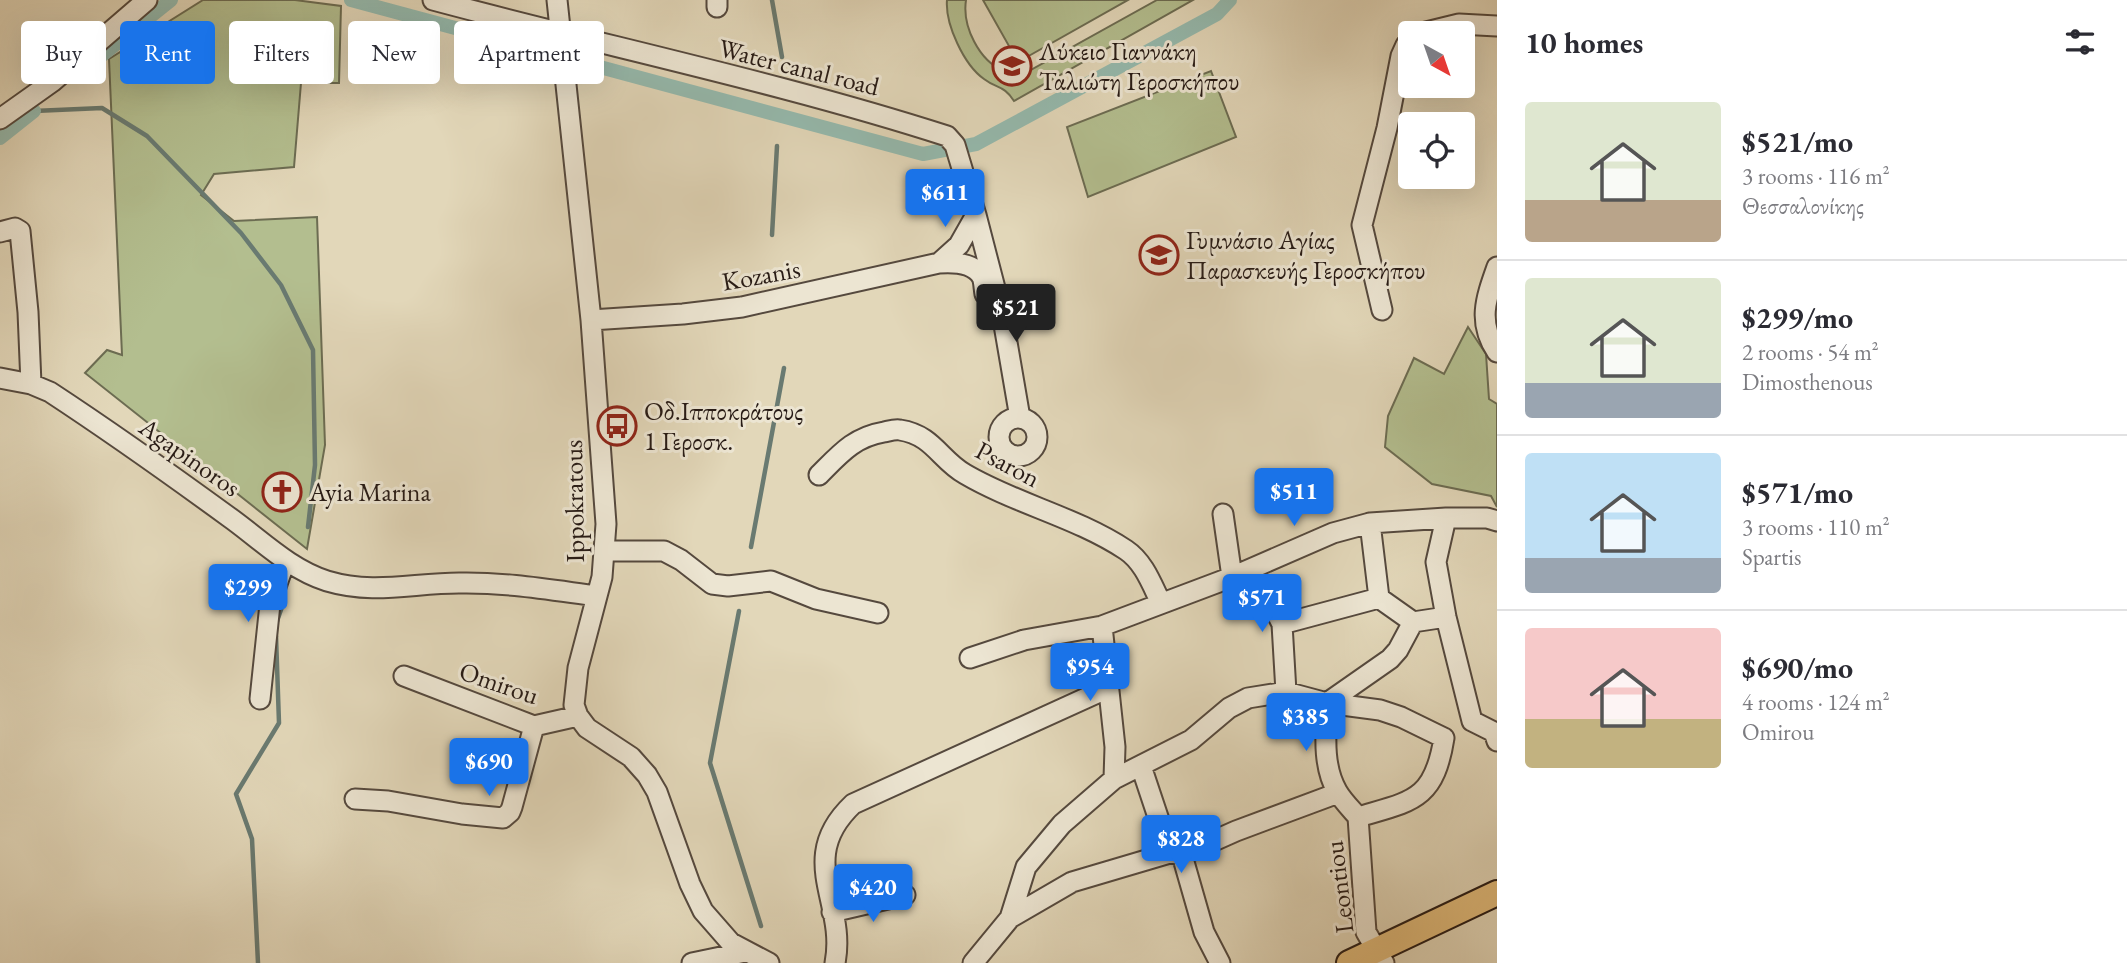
<!DOCTYPE html>
<meta charset="utf-8">
<style>
:root{--surface:#fff;--page:#f2f2f3;--text:#2b2b33;--muted:#7c7c81;--line:#e1e1e2;--accent:#1a73e8}
body{margin:0;font-family:"EB Garamond",serif;background:var(--page);color:var(--text);height:100vh;display:flex;flex-direction:column;font-size:26px;white-space:nowrap}
*{box-sizing:border-box;margin:0}
p{font-size:23px;color:var(--muted)}
.icon{flex:none;width:38px;height:38px;fill:none;stroke:currentColor;stroke-width:2;stroke-linecap:round;stroke-linejoin:round}
.map{position:relative;flex:1;overflow:hidden}
.drawer{display:flex;flex-direction:column;background:var(--surface);width:630px}
.drawer>*{flex:none}
.hud{position:absolute;left:21px;top:21px;width:665px;height:63px;display:flex;gap:14px}
.needle{width:46px;rotate:140deg}
.buttons{position:absolute;left:1398px;top:21px;display:grid;gap:14px}
.buttons a{display:grid;place-items:center;width:77px;height:77px;border-radius:7px;background:var(--surface);box-shadow:0 7px 28px #0002;font-size:35px}
.price{position:absolute;translate:-50% -60px;padding:0 16px;border-radius:7px;background:var(--accent);color:#fff;font-size:23px;line-height:46px;filter:drop-shadow(0 2px 4px #0008)}
.price::after{content:'';position:absolute;left:50%;top:42px;width:21px;height:16px;margin-left:-10px;background:inherit;clip-path:polygon(0 0,100% 0,50% 100%)}
.price.selected{background:#222;color:#fff}
ul{padding:0;list-style:none}
li{display:flex;align-items:center;gap:21px;height:175px;padding:0 28px}
li+li{border-top:2px solid var(--line)}
li span{display:grid;place-items:center;flex:none;width:196px;height:140px;border-radius:7px;color:#555}
li>.icon{margin-inline-start:auto}
span .icon{width:84px;height:84px;fill:#fffc;stroke-width:1}
li b{font-size:30px}
h2{display:flex;justify-content:space-between;align-items:center;height:84px;padding:0 28px;font-size:30px}
.chip{padding:0 24px;border-radius:7px;background:var(--surface);box-shadow:0 7px 28px #0002;font-size:24px;line-height:63px}
.chip.selected{background:var(--accent);color:#fff}
main{display:flex;flex:1;min-height:0}
.map>svg:first-child{display:block}
.green{fill:#b3be8f;stroke:#6c6c52;stroke-width:2}
.lines{fill:none;stroke-linecap:round;stroke-linejoin:round}
.stream{stroke:#697a71;stroke-width:4.5}
.canal{stroke:#95baae;stroke-width:14}
.minor-casing{stroke:#55493e;stroke-width:23}
.major-casing{stroke:#261a15;stroke-width:28}
.minor{stroke:#ece5d2;stroke-width:19}
.major{stroke:#e1bc7c;stroke-width:24}
.labels{text-anchor:middle;dominant-baseline:central;stroke-width:6;stroke-linejoin:round;paint-order:stroke}
.poi-label{font-size:26px;fill:#261a15;stroke:#ece5d2;text-anchor:start}
.street-label{font-size:26px;fill:#261a15;stroke:#ece5d2}
</style>
<main>
<div class="map">
<svg width="1497" height="963" viewBox="0 0 1497 963">
<rect width="100%" height="100%" fill="#e2d7b9"/>
<filter id="stains"><feTurbulence type="fractalNoise" baseFrequency=".00286" numOctaves="4"/><feColorMatrix values="0 0 0 0 .2 0 0 0 0 .09 0 0 0 0 .02 0 0 0 .5 -.17"/></filter>
<radialGradient id="worn" r=".72"><stop offset=".6" stop-color="#630" stop-opacity="0"/><stop offset="1" stop-color="#630" stop-opacity=".3"/></radialGradient>
<path class="green" d="M203 0H295L341 6 339 83H301L294 167 214 174 201 195 234 221 317 217 325 445 307 549 85 373 107 350 122 355 109 59Z
M947 0H966C962 26 979 61 1004 71 1012 74 1020 73 1027 72L1157 0H1193L1014 101C1004 85 997 89 984 79 964 65 945 24 947 0Z
M983 0H1128L1018 62Z
M1211 71 1236 137 1088 197 1067 127Z
M1468 327 1486 354 1489 399 1497 404V507L1491 496 1432 484 1385 447 1388 416 1414 358 1444 374Z"/>
<g class="lines">
<path class="stream" d="M772 0 782 57
M34 111 102 108 147 136 241 233 281 285 313 350 315 465 308 527
M772 235 777 146
M751 547 784 368
M739 611 710 763 761 926
M276 624 284 601
M258 963 252 839 236 794 279 723 276 636"/>
<path class="canal" d="M351 0 923 154 976 144 1217 14 1230 0
M81 72 171 0
M0 138 34 111"/>
<g class="minor-casing">
<path id="minor" d="M433 0C604 46 779 82 947 136L955 145 976 215 1003 319 1020 418
M557 0 591 320 606 524 602 577 578 668 574 705 578 716 587 728 631 757 647 775 657 792 690 884 703 911 731 943 769 963
M717 0V7
M1422 33 1459 24 1497 26
M0 119 52 82 147 0
M0 232 15 228 20 231 28 312 31 384
M939 263 959 245 976 215
M1497 267C1486 298 1477 322 1497 352
M1382 310 1362 225 1387 128 1401 56 1406 45 1410 42
M591 320 683 314 742 307 939 263C953 262 974 262 982 277 984 281 984 289 985 294
M0 378 31 384 50 392C111 432 170 474 229 517 260 539 289 569 327 581 374 595 412 583 459 583 505 582 551 590 597 596
M999 437a19 19 0 1 1 38 0a19 19 0 1 1-38 0Z
M819 475C840 454 854 437 884 432 889 431 895 429 900 430 933 435 940 460 965 474 1016 504 1076 517 1126 550 1144 562 1152 585 1161 603
M1223 514 1232 577
M1446 518 1436 562 1446 617 1472 721
M1370 523 1379 598
M605 551H664L681 560 712 584 728 586 771 581 816 599 878 613
M1243 573 1275 610 1282 624 1286 692
M1282 624 1379 598 1413 622 1446 617
M1102 626 1115 747 1114 779
M970 658 1024 640 1102 626 1232 577 1333 533 1370 523 1446 518H1487L1497 521
M404 676 534 726 578 716
M260 699 270 604 285 561
M1472 721 1494 732 1497 741
M1141 766 1170 853
M355 799 388 801 462 814 503 818 510 812 512 807 534 726
M1358 817C1351 809 1342 800 1337 791 1322 765 1326 732 1327 703L1390 659 1398 650 1413 622
M1358 817 1366 932 1384 963
M1358 817C1412 801 1434 801 1444 738
M1182 855 1204 932 1220 963
M832 912 905 895
M1010 918 1072 882 1170 853 1182 855 1236 831 1338 793
M692 963 745 952
M835 963C847 902 795 859 853 804L1108 688
M973 963 1010 918 1026 867 1062 824 1114 779 1191 740 1229 708 1248 698 1286 692 1327 703 1380 710 1401 717 1444 738"/>
</g>
<g class="major-casing">
<path id="major" d="M1349 963 1497 893"/>
</g>
<use href="#minor" class="minor"/>
<use href="#major" class="major"/>
</g>
<defs>
<g id="school-ring" transform="scale(2.0125)"><circle r="9.5" fill="#ece5d2" stroke="#8f2418" stroke-width="1.5"/><path d="M0-5L7-2L0 1L-7-2ZM-4 1L0 2.5L4 1V4Q0 6-4 4Z" fill="#8f2418"/></g>
<g id="bus-ring" transform="scale(2.0125)"><circle r="9.5" fill="#ece5d2" stroke="#8f2418" stroke-width="1.5"/><path d="M-5-6H5V4H4V6H2V4H-2V6H-4V4H-5ZM-3.5-4V0h7V-4ZM-3.5 1.2v1.5H-2V1.2ZM2 1.2v1.5H3.5V1.2Z" fill="#8f2418"/></g>
<g id="church-ring" transform="scale(2.0125)"><circle r="9.5" fill="#ece5d2" stroke="#8f2418" stroke-width="1.5"/><path d="M-1.2-6h2.4v3.5h3.3v2.4h-3.3V6h-2.4V-.1h-3.3v-2.4h3.3Z" fill="#8f2418"/></g>
</defs>
<g fill-rule="evenodd">
<use href="#school-ring" x="1012" y="66"/>
<use href="#school-ring" x="1159" y="255"/>
<use href="#bus-ring" x="617" y="426"/>
<use href="#church-ring" x="282" y="492"/>
</g>
<g class="labels">
<g class="poi-label">
<text x="1039" y="51">Λύκειο Γιαννάκη<tspan x="1039" dy="30">Ταλιώτη Γεροσκήπου</tspan></text>
<text x="1186" y="240">Γυμνάσιο Αγίας<tspan x="1186" dy="30">Παρασκευής Γεροσκήπου</tspan></text>
<text x="644" y="411">Οδ.Ιπποκράτους<tspan x="644" dy="30">1 Γεροσκ.</tspan></text>
<text x="309" y="492">Ayia Marina</text>
</g>
<g class="street-label">
<text transform="translate(799 67) rotate(14)">Water canal road</text>
<text transform="translate(761 275) rotate(-10)">Kozanis</text>
<text transform="translate(190 457) rotate(35)">Agapinoros</text>
<text transform="translate(1008 464) rotate(28)">Psaron</text>
<text transform="translate(574 501) rotate(-91)">Ippokratous</text>
<text transform="translate(499 683) rotate(19)">Omirou</text>
<text transform="translate(1339 887) rotate(-97)">Leontiou</text>
</g>
</g>
<rect width="100%" height="100%" filter="url(#stains)"/>
<rect width="100%" height="100%" fill="url(#worn)"/>
</svg>
<div class="buttons">
<a><svg class="needle" viewBox="-14 -14 28 28"><path d="M0-13l5 13h-10z" fill="#e53935"/><path d="M0 13l5-13h-10z" fill="#7c7c81"/></svg></a>
<a><svg class="icon" aria-label="locate" viewBox="0 0 24 24"><circle cx="12" cy="12" r="6"/><path d="M12 2v4M12 18v4M2 12h4M18 12h4"/></svg></a>
</div>
<b class="price" style="left:945px;top:229px">$611</b>
<b class="price selected" style="left:1016px;top:344px">$521</b>
<b class="price" style="left:1294px;top:528px">$511</b>
<b class="price" style="left:248px;top:624px">$299</b>
<b class="price" style="left:1262px;top:634px">$571</b>
<b class="price" style="left:1090px;top:703px">$954</b>
<b class="price" style="left:1306px;top:753px">$385</b>
<b class="price" style="left:489px;top:798px">$690</b>
<b class="price" style="left:1181px;top:875px">$828</b>
<b class="price" style="left:873px;top:924px">$420</b>
<div class="hud">
<a class="chip">Buy</a>
<a class="chip selected">Rent</a>
<a class="chip">Filters</a>
<a class="chip">New</a>
<a class="chip">Apartment</a>
</div>
</div>
<section class="drawer">
<h2>10 homes<svg class="icon" aria-label="filters" viewBox="0 0 24 24"><path d="M4 7h16M4 17h16"/><circle cx="9" cy="7" r="2"/><circle cx="15" cy="17" r="2"/></svg></h2>
<ul>
<li><span style="background:linear-gradient(#dfe7d0 70%,#b9a48a 0)"><svg class="icon" aria-label="home" viewBox="0 0 24 24"><path d="M3 11l9-7 9 7M6 9v11h12V9"/></svg></span><div><b>$521/mo</b><p>3 rooms · 116 m²</p><p>Θεσσαλονίκης</p></div></li>
<li><span style="background:linear-gradient(#dfe7d0 75%,#9aa5b1 0)"><svg class="icon" aria-label="home" viewBox="0 0 24 24"><path d="M3 11l9-7 9 7M6 9v11h12V9"/></svg></span><div><b>$299/mo</b><p>2 rooms · 54 m²</p><p>Dimosthenous</p></div></li>
<li><span style="background:linear-gradient(#bfe0f5 75%,#9aa5b1 0)"><svg class="icon" aria-label="home" viewBox="0 0 24 24"><path d="M3 11l9-7 9 7M6 9v11h12V9"/></svg></span><div><b>$571/mo</b><p>3 rooms · 110 m²</p><p>Spartis</p></div></li>
<li><span style="background:linear-gradient(#f6c9c9 65%,#c2b280 0)"><svg class="icon" aria-label="home" viewBox="0 0 24 24"><path d="M3 11l9-7 9 7M6 9v11h12V9"/></svg></span><div><b>$690/mo</b><p>4 rooms · 124 m²</p><p>Omirou</p></div></li>
</ul>
</section>
</main>
